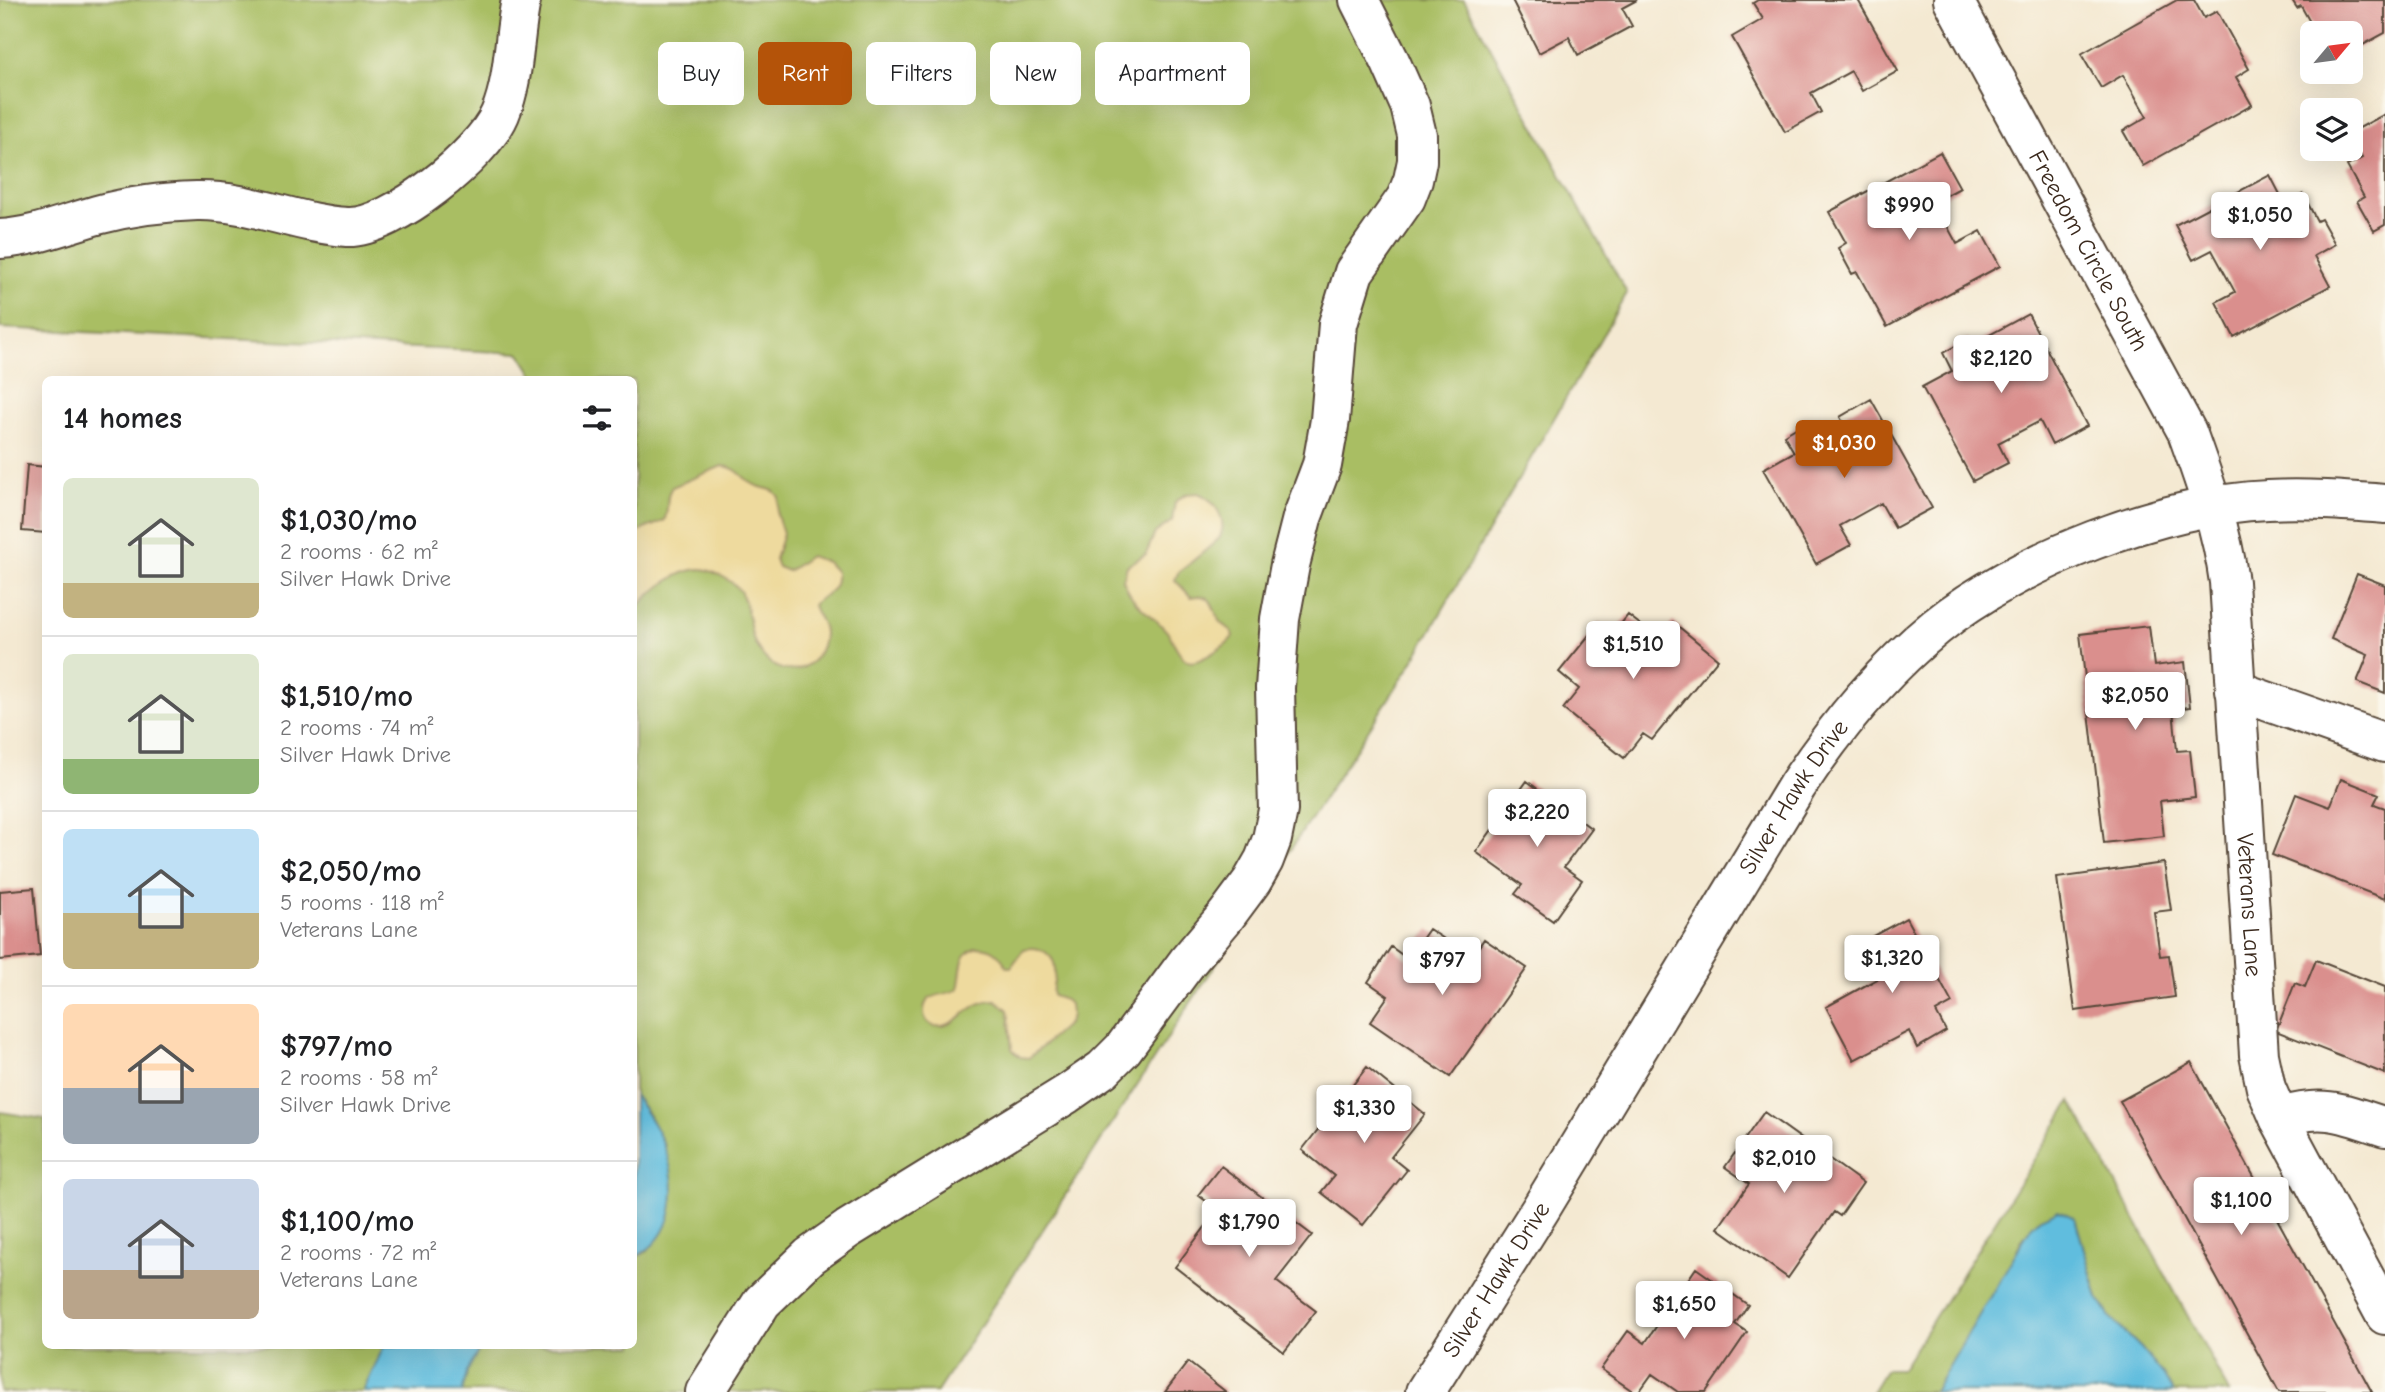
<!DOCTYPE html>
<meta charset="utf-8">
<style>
:root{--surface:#fff;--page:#f2f2f2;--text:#202124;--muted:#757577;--line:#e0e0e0;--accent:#b45309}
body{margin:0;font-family:"Comic Neue",sans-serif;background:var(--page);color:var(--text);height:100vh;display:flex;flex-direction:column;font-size:26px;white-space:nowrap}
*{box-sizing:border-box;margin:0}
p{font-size:23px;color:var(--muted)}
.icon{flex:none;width:38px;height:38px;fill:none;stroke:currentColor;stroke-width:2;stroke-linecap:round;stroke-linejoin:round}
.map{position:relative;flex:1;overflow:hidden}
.details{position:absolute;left:42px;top:376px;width:595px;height:973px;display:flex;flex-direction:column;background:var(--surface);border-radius:10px;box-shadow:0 7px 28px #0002}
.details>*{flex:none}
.guide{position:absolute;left:658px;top:42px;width:665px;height:63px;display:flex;gap:14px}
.needle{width:46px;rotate:61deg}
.buttons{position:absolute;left:2300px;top:21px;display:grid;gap:14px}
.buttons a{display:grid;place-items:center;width:63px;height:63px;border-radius:10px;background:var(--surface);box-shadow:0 7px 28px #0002;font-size:35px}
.price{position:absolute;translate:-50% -60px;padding:0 16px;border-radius:7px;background:#fff;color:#222;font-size:23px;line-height:46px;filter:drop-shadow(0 2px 4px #0008)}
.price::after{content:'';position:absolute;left:50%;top:42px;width:21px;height:16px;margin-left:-10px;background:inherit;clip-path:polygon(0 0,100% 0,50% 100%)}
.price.selected{background:var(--accent);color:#fff}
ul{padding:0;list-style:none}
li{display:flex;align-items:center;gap:21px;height:175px;padding:0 21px}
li+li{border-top:2px solid var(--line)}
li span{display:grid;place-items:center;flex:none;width:196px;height:140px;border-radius:10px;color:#555}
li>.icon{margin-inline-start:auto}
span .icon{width:84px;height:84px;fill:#fffc;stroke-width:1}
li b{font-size:30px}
h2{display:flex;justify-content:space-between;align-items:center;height:84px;padding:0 21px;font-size:30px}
.chip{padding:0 24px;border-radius:10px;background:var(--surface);box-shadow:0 7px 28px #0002;font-size:24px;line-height:63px}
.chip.selected{background:var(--accent);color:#fff}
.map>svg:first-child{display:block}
.green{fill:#a9be63;stroke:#727440;stroke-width:2}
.sand{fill:#eeda9e;stroke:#94825e;stroke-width:2}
.water{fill:#60bdde;stroke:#4e747e;stroke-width:2}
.building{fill:#da8f8d}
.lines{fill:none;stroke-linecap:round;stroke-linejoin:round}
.minor-casing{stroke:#574739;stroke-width:42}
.minor{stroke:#fff;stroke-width:38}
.labels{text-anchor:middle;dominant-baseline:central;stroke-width:5;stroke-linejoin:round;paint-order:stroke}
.street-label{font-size:24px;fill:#3b2a1e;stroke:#fbf7ec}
</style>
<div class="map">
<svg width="2385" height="1392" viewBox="0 0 2385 1392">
<rect width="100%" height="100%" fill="#fbf7ec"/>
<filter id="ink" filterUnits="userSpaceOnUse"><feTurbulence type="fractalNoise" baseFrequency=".0143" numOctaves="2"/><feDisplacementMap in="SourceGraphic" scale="14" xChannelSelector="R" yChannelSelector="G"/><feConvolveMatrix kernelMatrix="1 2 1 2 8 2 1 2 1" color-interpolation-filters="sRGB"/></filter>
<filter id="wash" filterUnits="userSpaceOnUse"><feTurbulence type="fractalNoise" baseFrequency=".00686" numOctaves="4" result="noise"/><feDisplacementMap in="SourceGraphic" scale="28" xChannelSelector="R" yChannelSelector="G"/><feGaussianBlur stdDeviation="1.57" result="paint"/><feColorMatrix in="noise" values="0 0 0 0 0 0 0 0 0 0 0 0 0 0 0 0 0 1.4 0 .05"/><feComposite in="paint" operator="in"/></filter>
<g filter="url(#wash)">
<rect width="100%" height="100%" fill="#f4e9d2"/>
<path class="green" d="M0 0H1464L1627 293 1410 666 937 1392H462L467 1372 481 1346H634V1258L648 1251 665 1146 648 1114 634 1095V380H537L520 353 0 328Z
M2071 1101 2229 1392H2173L2164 1376 2141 1348 2111 1319 2098 1298 2075 1218H2040L2021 1241 2011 1263 1934 1392H1872L1886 1369H1902Z
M0 1112 45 1119 46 1346H384L363 1392H0Z"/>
<path class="sand" d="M722 466C738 467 741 477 753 484 763 490 772 486 779 497L777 515 783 534 775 559 778 567 788 571 810 556 827 562 836 572C838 593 825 593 813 604 814 614 824 620 824 633 824 663 792 683 768 661 746 641 753 621 743 597 740 588 732 582 725 578 718 574 708 569 700 569 677 570 645 595 634 613V533L664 521C670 509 664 498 672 487Z
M1198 493C1214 499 1228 519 1220 537 1218 541 1184 568 1178 573L1175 580 1191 597C1217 591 1210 611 1222 623 1228 629 1231 628 1233 636 1229 644 1196 666 1188 661 1179 657 1174 642 1169 634 1152 612 1135 611 1123 580L1127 566 1146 554 1155 533 1172 521 1175 502 1186 494Z
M977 947C993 947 999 953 1007 967H1011L1024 949C1041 945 1056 955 1055 973 1055 982 1051 988 1053 996L1065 1000 1070 1005C1071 1012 1072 1017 1068 1023 1066 1026 1031 1057 1028 1058L1020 1057 1012 1049 1008 1010 996 1000C967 1000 959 1030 933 1026 927 1023 924 1019 924 1013 923 991 946 997 958 989 963 971 957 955 977 947Z"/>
<path class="water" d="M634 1095C645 1111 657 1127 664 1146 680 1187 677 1237 634 1258Z
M2058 1210 2075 1218 2098 1298 2111 1319 2141 1348 2164 1376 2173 1392H1934L2031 1227 2040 1218Z
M384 1346H481L467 1372 462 1392H363Z"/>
<g id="blocks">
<path class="building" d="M1512 0H1637L1622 8 1632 26 1578 55 1569 37 1539 53Z
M1758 0H1858L1898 71 1862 91 1851 71 1811 93 1821 112 1785 132 1732 37 1763 19 1753 3Z
M2177 0H2194L2204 18 2217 11 2249 69 2236 77 2252 105 2143 166 2123 131 2147 117 2123 75 2101 88 2081 54Z
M2292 0H2385V33L2350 52V33H2326L2323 27 2315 31 2301 6 2297 8Z
M2385 114V225L2374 231 2357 201 2364 197 2347 166 2362 158 2350 133Z
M1940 152 1960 188 1934 202 1957 244 1981 231 2000 266 1887 327 1857 272 1852 274 1838 248 1846 243 1829 212Z
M2270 175 2285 204 2303 194 2317 221 2321 219 2335 244 2314 256 2330 286 2234 337 2216 302 2235 292 2212 250 2193 260 2175 225Z
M2028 314 2087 426 2052 445 2040 421 1998 443 2008 463 1973 481 1922 387 1952 371 1943 353 1968 339 1971 345Z
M1871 399 1932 508 1895 528 1881 503 1840 526 1851 545 1816 564 1763 469 1794 452 1784 435 1806 422 1817 441 1844 425 1840 417Z
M27 465 46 467V533L22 531Z
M2357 574 2385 585V693L2357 682 2368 655 2331 639Z
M1628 615 1659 639 1673 622 1718 659 1652 740 1643 734 1624 758 1563 709 1579 689 1559 672 1599 623 1613 634Z
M2149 626 2154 666 2185 662 2190 707 2173 709 2177 751 2190 750 2195 797 2160 801 2164 836 2104 843 2080 634Z
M2341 779 2379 794 2374 804 2385 808V899L2272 855 2296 794 2330 807Z
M1527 781 1592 829 1564 867 1582 880 1553 921 1515 894 1522 885 1476 852Z
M2164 863 2171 910 2154 912 2160 956 2169 955 2175 997 2075 1011 2057 878Z
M34 888 40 956 0 960V891Z
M1906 918 1952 1003 1936 1012 1946 1031 1917 1048 1909 1031 1854 1060 1826 1007 1879 978 1860 943Z
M1429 929 1472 957 1484 939 1527 968 1450 1077 1370 1022 1388 996 1368 982 1391 947 1408 959Z
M2316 960 2385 987V1074L2276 1031 2295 983 2305 987Z
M2191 1062 2372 1392H2279L2120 1101Z
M1367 1067 1425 1114 1391 1157 1407 1170 1363 1225 1321 1192 1334 1176 1302 1150Z
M1764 1112 1863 1183 1840 1216 1834 1212 1788 1278 1718 1228 1749 1184 1725 1167Z
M1221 1166 1312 1235 1276 1281 1316 1311 1284 1352 1175 1267 1218 1210 1198 1195Z
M1696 1268 1748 1305 1735 1324 1747 1332 1706 1392H1678L1652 1374 1639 1392H1634L1601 1369 1628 1331 1645 1343Z
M1188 1362 1226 1392H1165Z"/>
</g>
</g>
<g filter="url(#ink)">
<use href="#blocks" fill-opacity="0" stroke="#574739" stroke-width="2"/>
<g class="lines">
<g class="minor-casing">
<g id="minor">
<path id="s1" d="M1953 0 2187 432C2205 482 2222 530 2229 582L2259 1055 2266 1088 2279 1118 2385 1315"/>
<path d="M0 239C34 237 65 224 97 215 130 206 163 202 197 201 250 200 296 224 347 227 392 229 483 154 500 114 515 78 513 38 521 0"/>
<path d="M2235 690 2385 743"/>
<path d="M2279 1118C2322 1103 2344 1113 2385 1127"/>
<path d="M705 1392 762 1302 810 1256 848 1229 1067 1094 1103 1069 1123 1049 1188 961 1226 916 1252 881 1264 860 1272 839 1278 810 1275 688 1280 619 1290 565 1302 518 1322 465 1330 420 1338 324 1354 272 1406 198 1413 180 1417 161V135L1410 106 1390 61 1359 0"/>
<path id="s2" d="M1425 1392 1540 1210 1797 786C1836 727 1881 672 1936 627 2017 561 2164 504 2268 500 2308 498 2346 501 2385 504"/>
</g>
</g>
<use href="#minor" class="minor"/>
</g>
</g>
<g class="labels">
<g class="street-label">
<text stroke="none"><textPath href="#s1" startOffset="285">Freedom Circle South</textPath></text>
<text stroke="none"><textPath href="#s2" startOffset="700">Silver Hawk Drive</textPath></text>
<text stroke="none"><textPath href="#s1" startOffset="971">Veterans Lane</textPath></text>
<text stroke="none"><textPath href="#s2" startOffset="133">Silver Hawk Drive</textPath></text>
</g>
</g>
</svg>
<div class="buttons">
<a><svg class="needle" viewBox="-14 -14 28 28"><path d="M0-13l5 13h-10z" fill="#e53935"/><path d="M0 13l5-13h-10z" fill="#757577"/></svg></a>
<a><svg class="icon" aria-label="layers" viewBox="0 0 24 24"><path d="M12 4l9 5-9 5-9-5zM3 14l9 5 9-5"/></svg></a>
</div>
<b class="price" style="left:1909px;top:242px">$990</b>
<b class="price" style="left:2260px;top:252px">$1,050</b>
<b class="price" style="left:2001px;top:395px">$2,120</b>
<b class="price selected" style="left:1844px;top:480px">$1,030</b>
<b class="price" style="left:1633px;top:681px">$1,510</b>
<b class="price" style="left:2135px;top:732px">$2,050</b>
<b class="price" style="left:1537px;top:849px">$2,220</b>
<b class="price" style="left:1892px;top:995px">$1,320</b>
<b class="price" style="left:1442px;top:997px">$797</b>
<b class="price" style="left:1364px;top:1145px">$1,330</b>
<b class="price" style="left:1784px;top:1195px">$2,010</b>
<b class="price" style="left:2241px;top:1237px">$1,100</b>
<b class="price" style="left:1249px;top:1259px">$1,790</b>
<b class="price" style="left:1684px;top:1341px">$1,650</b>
<div class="guide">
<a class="chip">Buy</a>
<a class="chip selected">Rent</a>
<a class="chip">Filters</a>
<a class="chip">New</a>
<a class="chip">Apartment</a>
</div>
<section class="details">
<h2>14 homes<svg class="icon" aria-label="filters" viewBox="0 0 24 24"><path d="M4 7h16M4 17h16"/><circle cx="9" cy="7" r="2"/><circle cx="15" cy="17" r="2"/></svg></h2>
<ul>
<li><span style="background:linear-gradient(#dfe7d0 75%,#c2b280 0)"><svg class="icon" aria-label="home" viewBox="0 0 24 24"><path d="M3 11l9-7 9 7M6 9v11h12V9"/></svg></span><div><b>$1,030/mo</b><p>2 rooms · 62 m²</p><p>Silver Hawk Drive</p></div></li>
<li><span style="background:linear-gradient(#dfe7d0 75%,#8fb573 0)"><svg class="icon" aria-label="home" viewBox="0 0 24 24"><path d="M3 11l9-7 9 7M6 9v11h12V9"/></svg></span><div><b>$1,510/mo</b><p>2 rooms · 74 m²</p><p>Silver Hawk Drive</p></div></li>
<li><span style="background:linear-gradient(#bfe0f5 60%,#c2b280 0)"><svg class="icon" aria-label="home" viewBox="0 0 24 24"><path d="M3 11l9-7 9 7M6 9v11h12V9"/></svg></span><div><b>$2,050/mo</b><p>5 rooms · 118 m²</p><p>Veterans Lane</p></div></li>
<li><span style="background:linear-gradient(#ffd9b3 60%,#9aa5b1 0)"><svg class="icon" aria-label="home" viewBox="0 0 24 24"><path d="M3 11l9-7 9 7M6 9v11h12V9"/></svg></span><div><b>$797/mo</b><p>2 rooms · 58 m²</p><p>Silver Hawk Drive</p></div></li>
<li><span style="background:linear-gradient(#c9d6e8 65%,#b9a48a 0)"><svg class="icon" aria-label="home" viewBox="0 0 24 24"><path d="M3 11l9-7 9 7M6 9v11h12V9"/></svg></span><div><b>$1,100/mo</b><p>2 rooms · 72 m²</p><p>Veterans Lane</p></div></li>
</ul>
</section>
</div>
